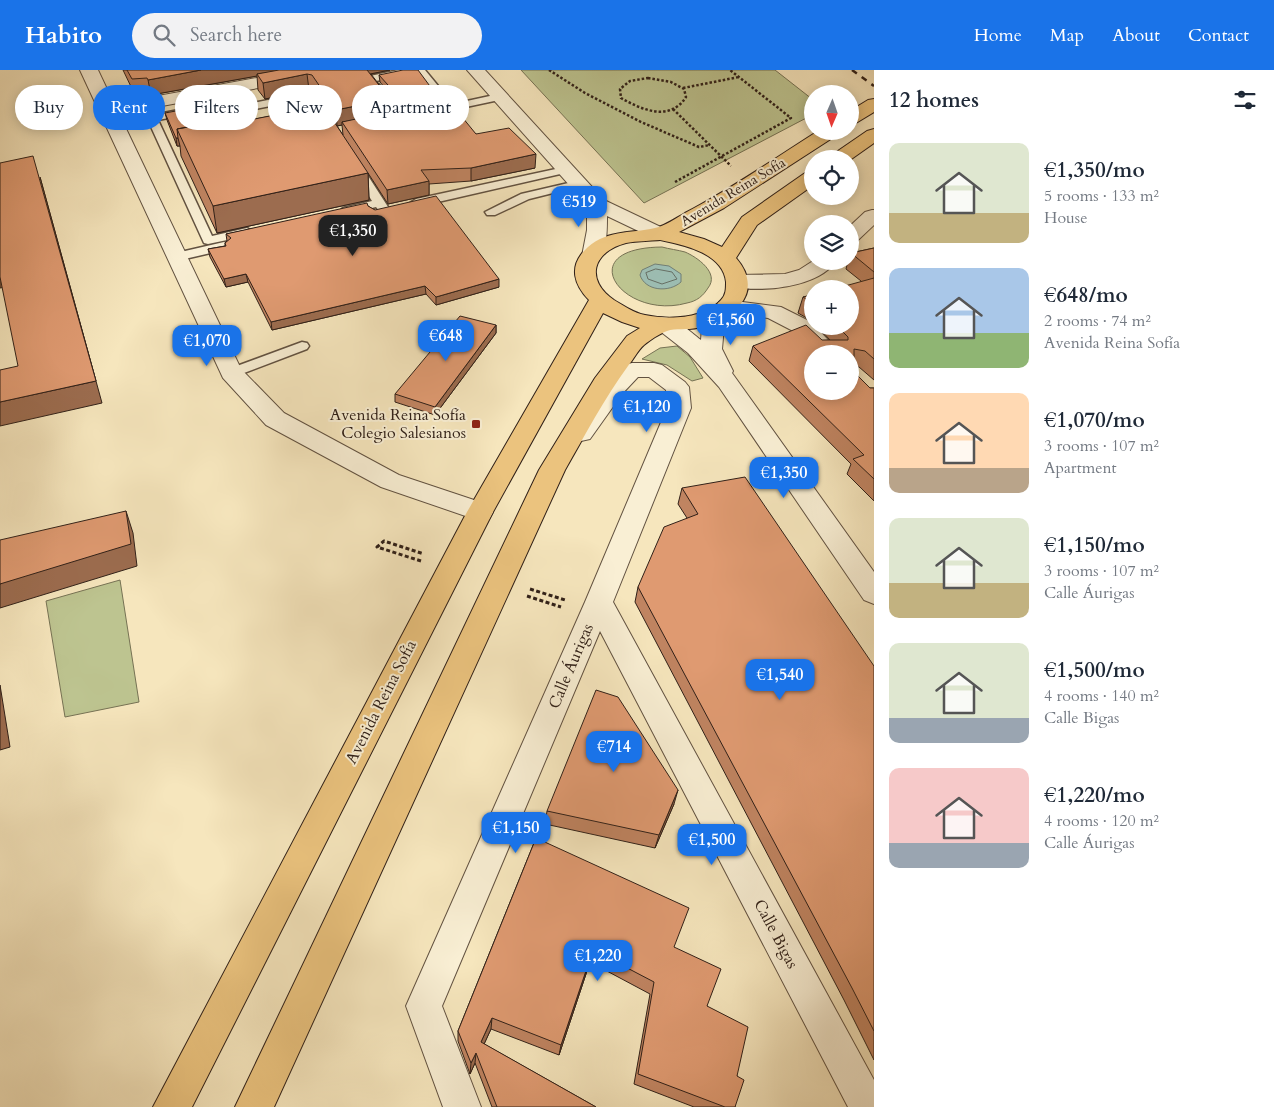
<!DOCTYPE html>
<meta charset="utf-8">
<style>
:root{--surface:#fff;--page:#f2f2f3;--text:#1f2937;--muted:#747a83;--accent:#1a73e8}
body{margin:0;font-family:Cardo,serif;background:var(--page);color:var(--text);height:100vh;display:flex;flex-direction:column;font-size:19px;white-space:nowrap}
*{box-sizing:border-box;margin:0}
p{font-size:16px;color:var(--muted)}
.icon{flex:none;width:28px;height:28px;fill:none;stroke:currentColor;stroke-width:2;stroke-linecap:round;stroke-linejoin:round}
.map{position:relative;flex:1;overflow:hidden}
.details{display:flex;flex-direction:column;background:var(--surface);width:400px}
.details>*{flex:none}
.banner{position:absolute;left:15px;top:15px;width:475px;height:45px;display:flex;gap:10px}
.needle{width:32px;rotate:182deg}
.fabs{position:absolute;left:804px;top:15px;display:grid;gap:10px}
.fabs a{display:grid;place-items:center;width:55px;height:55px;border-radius:50%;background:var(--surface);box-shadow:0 2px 12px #0003;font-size:25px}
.price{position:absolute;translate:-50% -42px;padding:0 11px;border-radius:10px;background:var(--accent);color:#fff;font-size:16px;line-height:32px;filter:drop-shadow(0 1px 2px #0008)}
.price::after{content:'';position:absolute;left:50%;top:30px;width:15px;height:11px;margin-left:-8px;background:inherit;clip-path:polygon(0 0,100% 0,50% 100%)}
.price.on{background:#222;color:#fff}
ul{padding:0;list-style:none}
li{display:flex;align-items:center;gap:15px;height:125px;padding:0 15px}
li span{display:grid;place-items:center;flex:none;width:140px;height:100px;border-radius:10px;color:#555}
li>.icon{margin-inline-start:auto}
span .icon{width:60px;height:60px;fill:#fffc;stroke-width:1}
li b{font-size:21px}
h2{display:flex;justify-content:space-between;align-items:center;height:60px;padding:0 15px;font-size:21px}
.chip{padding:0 18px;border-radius:22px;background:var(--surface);box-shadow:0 2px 12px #0003;font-size:18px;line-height:45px}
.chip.on{background:var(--accent);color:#fff}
header{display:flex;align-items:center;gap:30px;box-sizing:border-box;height:70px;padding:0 25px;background:var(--accent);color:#fff}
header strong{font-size:24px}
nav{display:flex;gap:28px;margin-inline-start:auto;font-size:18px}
.search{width:350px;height:45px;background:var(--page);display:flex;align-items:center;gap:12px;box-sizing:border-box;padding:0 18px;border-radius:28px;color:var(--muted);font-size:19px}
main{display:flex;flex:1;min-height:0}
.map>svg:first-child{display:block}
.green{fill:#bdc490;stroke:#767254}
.water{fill:#9dbfb5;stroke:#717f76}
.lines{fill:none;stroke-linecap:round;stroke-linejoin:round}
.shore{stroke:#667066;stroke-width:1}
.lane-casing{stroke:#625241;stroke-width:3}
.street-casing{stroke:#625241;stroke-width:2}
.highway-casing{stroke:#302018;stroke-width:2}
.path-far1{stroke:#302018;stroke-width:2.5;stroke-dasharray:2.5 2;stroke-linecap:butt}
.path{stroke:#302018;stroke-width:3;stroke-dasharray:4 2.5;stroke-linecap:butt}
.lane{fill:#f9efd4;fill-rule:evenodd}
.street{fill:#f9efd4;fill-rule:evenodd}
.highway{fill:#ebc37e;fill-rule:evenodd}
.rail{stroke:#302018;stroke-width:2.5;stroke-dasharray:6 6;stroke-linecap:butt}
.wall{fill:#c08461;stroke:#302018;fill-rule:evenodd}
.shaded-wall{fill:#9c6c4f;stroke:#302018}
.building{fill:#df9a71;stroke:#302018;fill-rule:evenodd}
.poi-dot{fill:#8f2418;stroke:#f9efd4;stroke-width:2}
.labels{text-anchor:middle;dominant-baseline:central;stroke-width:4;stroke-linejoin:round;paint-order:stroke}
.far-street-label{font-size:14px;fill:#302018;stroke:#f9efd4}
.poi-label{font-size:16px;fill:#302018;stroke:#f9efd4;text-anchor:end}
.street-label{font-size:16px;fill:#302018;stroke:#f9efd4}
</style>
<header>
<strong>Habito</strong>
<div class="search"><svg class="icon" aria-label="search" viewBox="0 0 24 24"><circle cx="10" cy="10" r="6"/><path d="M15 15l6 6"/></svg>Search here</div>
<nav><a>Home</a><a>Map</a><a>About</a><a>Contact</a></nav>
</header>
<main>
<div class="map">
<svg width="874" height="1037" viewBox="0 0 874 1037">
<rect width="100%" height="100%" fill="#f6e6bd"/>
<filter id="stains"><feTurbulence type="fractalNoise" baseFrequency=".004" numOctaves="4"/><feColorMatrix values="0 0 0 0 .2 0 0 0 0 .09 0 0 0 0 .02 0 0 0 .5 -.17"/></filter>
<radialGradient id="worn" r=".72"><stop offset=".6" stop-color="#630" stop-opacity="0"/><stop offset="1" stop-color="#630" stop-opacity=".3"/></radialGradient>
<path class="green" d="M521 0H775L812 29V45L644 133Z
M662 177C669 179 678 180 685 182 697 187 720 203 708 218 703 226 697 231 687 233 623 251 569 178 662 177Z
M677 276 690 287 703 308 692 311 667 295 642 289 660 278Z
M120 510 139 632 65 647 46 531Z"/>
<path class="water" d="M655 194 669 196 681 204V212C669 223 645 221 640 205L642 200Z"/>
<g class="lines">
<path class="shore" d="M656 199 672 202 677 209 662 214 648 209 646 203Z"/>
<g class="lane-casing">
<path id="lane" d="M399 0H425L453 34 499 24 504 27 499 30 433 44 428 41 429 39 443 36 417 3 376 11 406 47 405 49H397L364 9 365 7Z
M309 22 313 23 330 50 329 52H321L306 29 245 41 241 40 237 35 158 50 212 166 247 158 253 162 251 165 208 174 204 173 147 48 148 46 240 28 244 29 248 34Z
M357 95 363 98 390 140 388 142H380L376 137 347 144 341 140 343 138 372 131 351 98Z
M565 97 569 98 571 100 569 102 416 137 410 133 416 129Z
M577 111 581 112 583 114 581 116 529 129 495 145H487L485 142 521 124Z
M224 172 230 176 228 179 176 191 170 187 172 184Z
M302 272 307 273 309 276 307 279 236 306H226L224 303 226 300Z"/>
</g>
<g class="street-casing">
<path id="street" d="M80 0H98L114 34 300 0H337L334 4 328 5 119 44 241 299 284 343 399 405 489 435 493 442 489 449 480 451 381 417 266 355 223 308Z
M467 0H485L604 130 667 160 670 164 667 168 660 170 653 168 607 146C607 160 607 179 599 190L592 192 585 190 582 186 587 160V135Z
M872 140H874V155L857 171 850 173V156L865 142Z
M813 191H836C818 218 760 223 730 216L727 211 730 206 738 205 785 204 799 200Z
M727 230 781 237 811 252 812 256H815L841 284H817L795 262 768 248 724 243 725 245 722 279 733 301 732 303 874 502V534L864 530 719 317 688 283 656 258 653 253 656 248C674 244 687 260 701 270L703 245 706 240 718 239 716 237 719 232Z
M632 293H654L662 295 685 312 689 317 691 338 613 532 874 1010V1037H848L600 561 442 936 481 1037H443L406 936 585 532 667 338 666 320 649 307H638L622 324 590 369 581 371 572 369 569 363 606 314 624 295Z"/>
</g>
<g class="highway-casing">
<path id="highway" d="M874 29V42L856 53 850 54V41L868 30Z
M874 59V73L850 90 830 89 832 85 867 61Z
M818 61H840L837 65 724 138 679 162 704 169 722 177 742 147 805 103 812 101V116L757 155 736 188C767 224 731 251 697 258 688 260 675 258 667 261 659 264 650 270 644 275 638 280 633 290 628 296 604 329 585 365 565 400L274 1037H235L539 400 595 308 627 266 640 258 622 252 603 243 493 442 192 1037H153L467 442 589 230C574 215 569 197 584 181 604 159 630 164 655 158 665 156 676 148 685 143 731 119 774 89 818 61ZM660 170C684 175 723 183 726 212 726 219 726 225 721 230 705 249 668 250 645 245 634 243 624 236 614 230 585 210 592 182 626 173 637 171 649 171 660 170Z"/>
</g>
<path class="path-far1" d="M549 0 585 23 641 52 699 77 710 75
M648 8 671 12 684 19 686 27C670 52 642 40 621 28L620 19 630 11Z
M683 18 739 7
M673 39 731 96
M675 112 791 48 730 0"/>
<path class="path" d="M421 491 377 477 384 471 424 484
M530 519 565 530
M527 526 561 537"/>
<use href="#lane" class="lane"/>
<use href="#street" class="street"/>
<use href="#highway" class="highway"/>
<path class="rail" d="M852 0 874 16"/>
</g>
<path class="wall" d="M123 0H390L371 4 390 29V42L402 39 380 12 379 5 449 37 476 64 535 98 471 111 429 114V125L388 134 368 103 369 130 217 163 181 86 180 76H177L167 50 165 43 219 56 276 45 271 37 270 30 311 34 321 32 313 21 309 20 265 29 258 20 257 6 151 25 150 23 135 25ZM342 55 343 65 337 56Z
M368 136 499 217 436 235 426 224 272 260 248 212 226 217 210 187 208 179 225 176V173L227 171 226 164Z
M874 178V310L859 297 854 296V302L870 318H874V431L847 404 851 394 749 291 753 276 830 270 817 256H850L861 211 846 199 848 191H850L851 183Z
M812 225V251L798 243 803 227Z
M496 255V263L435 345 395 332V324Z
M682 418 874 596V990L844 930 635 532 638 517 687 448 678 434Z
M674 734 655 778 545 754 547 741Z
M536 768 674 877 707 936 737 1006 735 1037H694L634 1014 650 924 590 892 559 985 491 959 484 974 596 1037H492L475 993 470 1004 458 971V961Z"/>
<path class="shaded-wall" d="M201 0H290L257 4V6L151 25 148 10Z
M362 0H390L365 5Z
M307 4 309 20 265 29 263 13Z
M438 27V35L405 42V34Z
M390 29 391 45 342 52V55L337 56 336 40Z
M176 68H178L180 76H177Z
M536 84 535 98 471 111V98Z
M368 103 369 130 217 163 213 136Z
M40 107 102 333 0 356V332L96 311Z
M429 111V125L388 134 387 120Z
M0 202 5 217 0 218Z
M246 204 248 212 226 217 224 209Z
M499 209V217L436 235V227Z
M425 216 426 224 272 260 271 252Z
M496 255V263L435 345V337Z
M126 441 133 463 137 496 0 538V514Z
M0 615 10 677 0 680Z
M678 720 674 734 655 778 659 765Z
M593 880 590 892 559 985 561 975Z
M492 948 491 959 480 983 481 972Z
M476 983 475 993 470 1004 471 993Z"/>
<path class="building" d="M127 0H201L148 10 147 8 132 9Z
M279 0H367L390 29 336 40 312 5 307 4 263 13 257 4Z
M403 0H418L438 27 405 34 379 5Z
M304 23 311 34 287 38 288 42 280 44 270 30Z
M445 30 449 37 453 36 476 64 509 58 536 84 471 98 421 100 429 111 387 120 342 52Z
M321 32 368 103 213 136 177 59 217 52 219 56 290 42 287 38Z
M197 37 208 53 177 59 178 68H176L165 43Z
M33 86 96 311 0 332V300L18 296 0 207V93Z
M436 126 499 209 436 227 425 216 271 252 246 204 224 209 208 179 226 176 225 173 231 168 226 164 367 133 368 136 375 140Z
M874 178V202L851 183Z
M874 208V289L865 281 854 279V302L870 318H874V409L853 389 864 385 753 276 806 255 822 270H848V267L837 256H850V219H834ZM812 284H850V321H812Z
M812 225V233L803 227Z
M460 246 496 255 435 337 395 324Z
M745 407 874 596V961L852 918 638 517 664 457 698 444 682 418Z
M126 441 131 474 0 514V470Z
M596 620 618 627 678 720 659 765 547 741Z
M536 768 689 838 674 877 721 899 707 936 748 957 737 1006 744 1010 735 1037H725L638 1004 654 912 593 880 561 975 492 948 481 972 596 1037H497L476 983 471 993 458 961Z"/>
<rect class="poi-dot" x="471" y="349" width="10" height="10" rx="2.5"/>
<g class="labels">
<g class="far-street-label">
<text transform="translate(733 122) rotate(-31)">Avenida Reina Sofía</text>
</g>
<g class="poi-label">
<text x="466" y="345">Avenida Reina Sofía<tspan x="466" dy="18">Colegio Salesianos</tspan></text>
</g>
<g class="street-label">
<text transform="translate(571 596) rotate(-67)">Calle Áurigas</text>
<text transform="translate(381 632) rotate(-63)">Avenida Reina Sofía</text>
<text transform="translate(776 864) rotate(62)">Calle Bigas</text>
</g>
</g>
<rect width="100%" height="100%" filter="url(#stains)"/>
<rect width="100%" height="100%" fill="url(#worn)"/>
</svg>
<div class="fabs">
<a><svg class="needle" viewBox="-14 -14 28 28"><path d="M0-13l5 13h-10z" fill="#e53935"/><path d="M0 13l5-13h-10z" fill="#747a83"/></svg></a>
<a><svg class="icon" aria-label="locate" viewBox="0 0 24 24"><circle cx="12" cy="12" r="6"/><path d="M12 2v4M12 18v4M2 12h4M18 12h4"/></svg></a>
<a><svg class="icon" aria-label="layers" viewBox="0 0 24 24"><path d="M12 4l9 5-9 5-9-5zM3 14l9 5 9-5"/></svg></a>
<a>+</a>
<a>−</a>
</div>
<b class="price" style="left:579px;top:158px">€519</b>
<b class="price on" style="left:353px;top:187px">€1,350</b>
<b class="price" style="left:731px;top:276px">€1,560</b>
<b class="price" style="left:446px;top:292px">€648</b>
<b class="price" style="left:207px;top:297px">€1,070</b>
<b class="price" style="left:647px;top:363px">€1,120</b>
<b class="price" style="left:784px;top:429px">€1,350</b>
<b class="price" style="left:780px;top:631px">€1,540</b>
<b class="price" style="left:614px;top:703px">€714</b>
<b class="price" style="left:516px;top:784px">€1,150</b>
<b class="price" style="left:712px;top:796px">€1,500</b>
<b class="price" style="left:598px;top:912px">€1,220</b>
<div class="banner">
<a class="chip">Buy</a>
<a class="chip on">Rent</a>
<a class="chip">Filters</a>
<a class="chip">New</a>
<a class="chip">Apartment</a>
</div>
</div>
<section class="details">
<h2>12 homes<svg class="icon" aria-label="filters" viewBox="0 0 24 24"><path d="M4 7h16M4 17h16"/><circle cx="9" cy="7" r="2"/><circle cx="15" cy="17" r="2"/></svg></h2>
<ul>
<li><span style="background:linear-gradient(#dfe7d0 70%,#c2b280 0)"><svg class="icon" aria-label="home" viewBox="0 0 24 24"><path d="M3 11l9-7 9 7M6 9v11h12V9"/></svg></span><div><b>€1,350/mo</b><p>5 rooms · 133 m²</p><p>House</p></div></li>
<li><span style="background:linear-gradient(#a9c7e8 65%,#8fb573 0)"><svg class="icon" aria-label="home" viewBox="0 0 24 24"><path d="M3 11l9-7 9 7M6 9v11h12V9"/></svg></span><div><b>€648/mo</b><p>2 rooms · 74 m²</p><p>Avenida Reina Sofía</p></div></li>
<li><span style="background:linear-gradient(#ffd9b3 75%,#b9a48a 0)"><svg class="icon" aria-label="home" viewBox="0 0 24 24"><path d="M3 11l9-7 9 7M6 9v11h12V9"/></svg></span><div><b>€1,070/mo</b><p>3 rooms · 107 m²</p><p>Apartment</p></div></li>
<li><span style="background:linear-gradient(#dfe7d0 65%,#c2b280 0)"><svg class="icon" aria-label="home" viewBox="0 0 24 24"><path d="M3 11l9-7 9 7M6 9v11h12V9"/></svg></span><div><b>€1,150/mo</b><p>3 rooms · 107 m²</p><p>Calle Áurigas</p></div></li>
<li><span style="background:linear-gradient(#dfe7d0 75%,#9aa5b1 0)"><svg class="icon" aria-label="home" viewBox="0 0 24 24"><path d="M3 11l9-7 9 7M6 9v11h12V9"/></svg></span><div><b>€1,500/mo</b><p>4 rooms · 140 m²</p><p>Calle Bigas</p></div></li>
<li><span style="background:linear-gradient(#f6c9c9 75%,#9aa5b1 0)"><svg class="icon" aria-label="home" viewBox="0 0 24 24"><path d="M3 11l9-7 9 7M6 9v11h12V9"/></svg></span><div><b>€1,220/mo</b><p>4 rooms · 120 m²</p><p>Calle Áurigas</p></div></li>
</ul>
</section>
</main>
